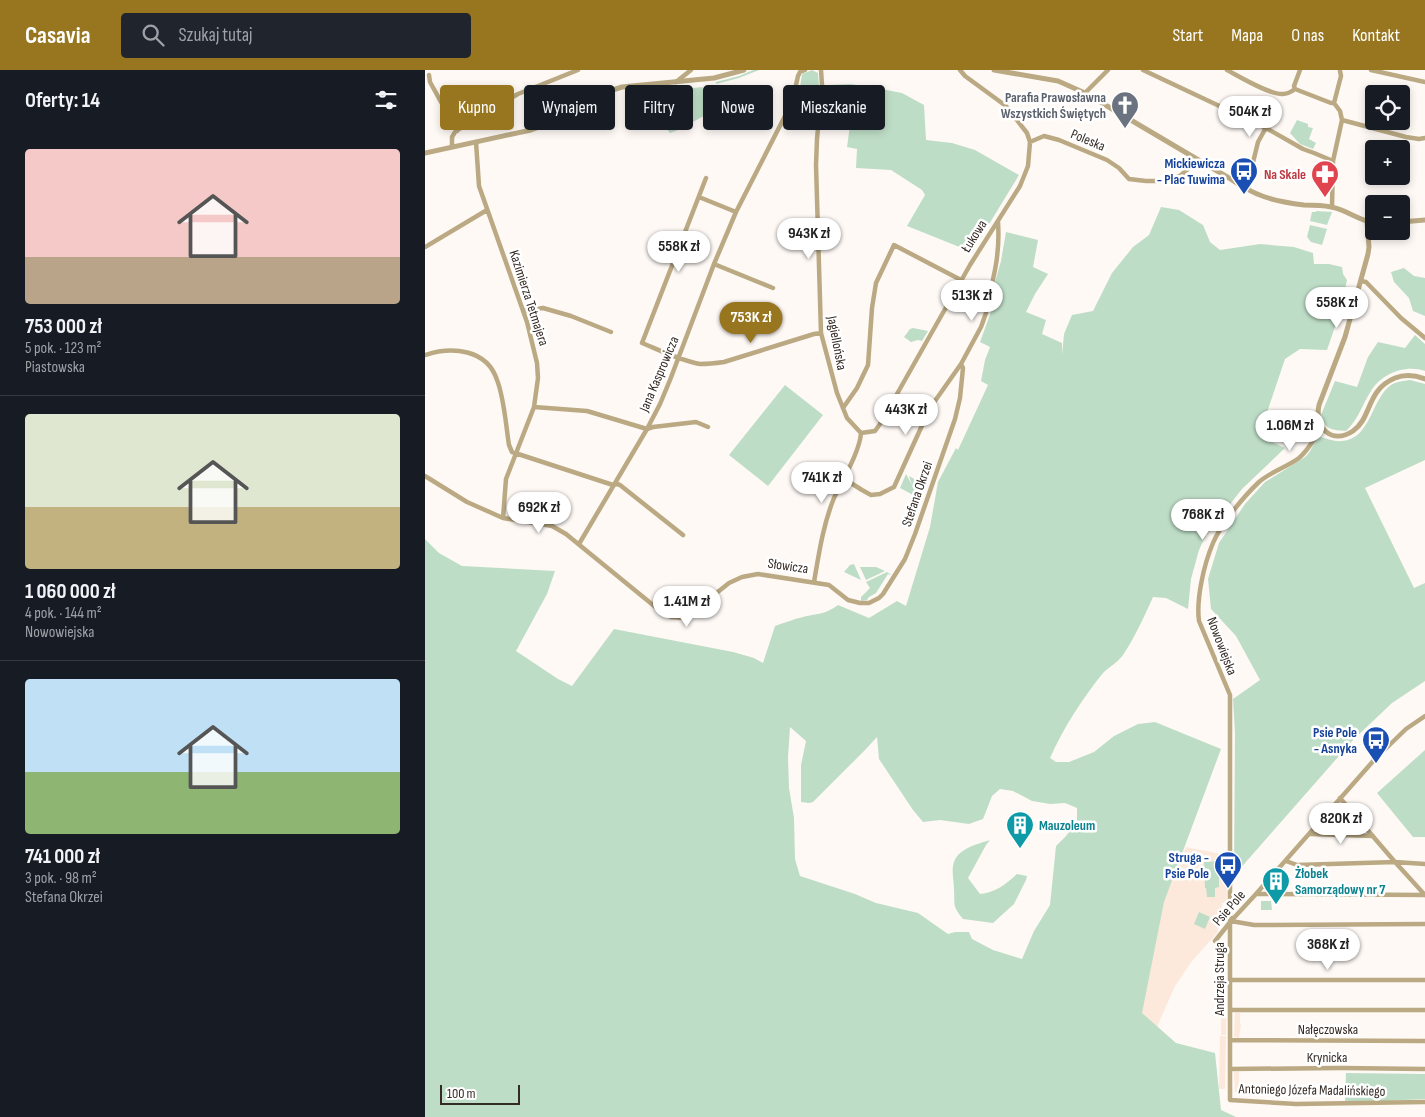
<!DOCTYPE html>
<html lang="pl">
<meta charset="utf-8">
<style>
:root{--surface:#171b24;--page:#20242c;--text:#f1f3f6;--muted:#9ea1a6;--line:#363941;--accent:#98751f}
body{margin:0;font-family:"Sofia Sans Condensed",sans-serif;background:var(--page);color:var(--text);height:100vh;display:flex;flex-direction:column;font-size:19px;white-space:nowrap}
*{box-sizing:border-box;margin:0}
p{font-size:16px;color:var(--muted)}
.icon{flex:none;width:28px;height:28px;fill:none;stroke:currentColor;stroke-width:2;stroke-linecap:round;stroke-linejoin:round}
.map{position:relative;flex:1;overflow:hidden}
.sheet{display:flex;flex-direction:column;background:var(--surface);width:425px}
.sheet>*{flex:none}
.guide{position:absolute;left:15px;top:15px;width:475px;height:45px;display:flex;gap:10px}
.fabs{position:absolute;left:940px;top:15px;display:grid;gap:10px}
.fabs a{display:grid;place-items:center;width:45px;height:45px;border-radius:5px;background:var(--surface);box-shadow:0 2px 8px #0003;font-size:25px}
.scale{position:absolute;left:15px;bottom:12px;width:80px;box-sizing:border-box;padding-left:5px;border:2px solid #352b25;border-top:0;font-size:14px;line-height:18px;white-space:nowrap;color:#352b25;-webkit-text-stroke:4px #fff;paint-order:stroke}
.price{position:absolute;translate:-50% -42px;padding:0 11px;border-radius:18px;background:#fff;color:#222;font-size:16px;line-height:32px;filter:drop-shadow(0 1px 2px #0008)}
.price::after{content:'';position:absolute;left:50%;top:30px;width:15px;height:11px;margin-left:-8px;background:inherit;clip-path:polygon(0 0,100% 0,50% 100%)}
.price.selected{background:var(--accent);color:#fff}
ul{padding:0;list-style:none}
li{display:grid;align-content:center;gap:10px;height:265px;padding:0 25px}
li+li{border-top:1px solid var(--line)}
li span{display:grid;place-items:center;height:155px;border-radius:5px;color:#555}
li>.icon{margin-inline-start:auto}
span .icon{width:90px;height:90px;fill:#fffc;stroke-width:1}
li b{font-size:21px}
h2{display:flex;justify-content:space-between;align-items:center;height:60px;padding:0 25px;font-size:21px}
.tag{padding:0 18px;border-radius:5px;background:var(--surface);box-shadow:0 2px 8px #0003;font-size:18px;line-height:45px}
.tag.selected{background:var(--accent);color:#fff}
header{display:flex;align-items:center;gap:30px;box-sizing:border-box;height:70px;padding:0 25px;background:var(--accent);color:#fff}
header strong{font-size:24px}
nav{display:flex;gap:28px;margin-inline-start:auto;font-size:18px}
.search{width:350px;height:45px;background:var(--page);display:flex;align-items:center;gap:12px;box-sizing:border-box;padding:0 18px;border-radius:5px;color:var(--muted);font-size:19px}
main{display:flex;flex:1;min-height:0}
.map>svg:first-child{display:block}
.built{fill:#fce9db}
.green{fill:#beddc6;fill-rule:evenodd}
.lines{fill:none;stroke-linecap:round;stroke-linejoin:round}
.minor{stroke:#baa983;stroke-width:4.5}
.tertiary{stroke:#baa983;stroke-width:5}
.labels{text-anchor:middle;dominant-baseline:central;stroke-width:5;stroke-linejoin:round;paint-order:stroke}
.worship-label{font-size:14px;font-weight:bold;fill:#5b616d;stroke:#fff;text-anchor:end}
.street-label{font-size:14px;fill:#352b25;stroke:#fff}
.transit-label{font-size:14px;font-weight:bold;fill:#164399;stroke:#fff;text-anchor:end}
.health-label{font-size:14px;font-weight:bold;fill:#be3a42;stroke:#fff;text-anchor:end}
.culture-label{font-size:14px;font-weight:bold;fill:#0d838f;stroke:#fff;text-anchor:start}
</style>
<header>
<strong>Casavia</strong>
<div class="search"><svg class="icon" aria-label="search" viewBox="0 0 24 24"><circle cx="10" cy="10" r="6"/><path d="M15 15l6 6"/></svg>Szukaj tutaj</div>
<nav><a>Start</a><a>Mapa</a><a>O nas</a><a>Kontakt</a></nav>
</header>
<main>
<section class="sheet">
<h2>Oferty: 14<svg class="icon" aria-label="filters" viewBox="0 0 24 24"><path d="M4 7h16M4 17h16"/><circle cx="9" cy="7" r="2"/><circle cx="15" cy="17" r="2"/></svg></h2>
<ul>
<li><span style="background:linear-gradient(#f6c9c9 70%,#b9a48a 0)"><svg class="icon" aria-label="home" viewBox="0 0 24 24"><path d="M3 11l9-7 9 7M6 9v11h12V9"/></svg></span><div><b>753 000 zł</b><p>5 pok. · 123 m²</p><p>Piastowska</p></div></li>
<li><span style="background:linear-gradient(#dfe7d0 60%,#c2b280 0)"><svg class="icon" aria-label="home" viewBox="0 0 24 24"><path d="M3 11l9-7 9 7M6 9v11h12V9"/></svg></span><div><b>1 060 000 zł</b><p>4 pok. · 144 m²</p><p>Nowowiejska</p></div></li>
<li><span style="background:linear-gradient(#bfe0f5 60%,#8fb573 0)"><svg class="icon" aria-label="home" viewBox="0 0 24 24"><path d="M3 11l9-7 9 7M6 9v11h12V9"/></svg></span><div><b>741 000 zł</b><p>3 pok. · 98 m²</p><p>Stefana Okrzei</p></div></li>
</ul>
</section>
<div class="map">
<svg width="1000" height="1047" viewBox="0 0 1000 1047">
<rect width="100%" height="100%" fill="#fef9f5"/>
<path class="built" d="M761 777 801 785 802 833H797L796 855 792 860 793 862 767 891 750 916 734 952 730 967 694 956 741 825Z
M795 874H801V942H796Z
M810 943H815V954L816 955 814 968 809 967Z
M796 944H801V965H796Z
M795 966H801L800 1019H794Z
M814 1001V1022H810L809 1002Z"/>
<path class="green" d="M328 0H334L314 8 291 14V12L314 6Z
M387 0 393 3 394 16 393 32 374 25 377 4Z
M425 14 446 17 477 23 499 35 501 70 527 73 550 80 594 105 547 182 482 156 500 125 497 120 466 100 431 98 432 79 422 77 428 34 401 30 403 15Z
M277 17 288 38 290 37 291 39 268 52 265 43 261 37 260 19Z
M872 50 883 54V57L888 58 884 69 891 73 888 79 875 74 865 63Z
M253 52 256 53 257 56 256 59 245 63 244 62 242 59 243 57Z
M736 137 754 140 778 155 785 172 795 180 835 174 869 177 888 183 889 194H904L917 197 918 204 922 210 914 245 902 280 875 279 860 289 834 366 860 378 817 419 781 465 774 480 766 509 763 539 741 528 728 527C719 547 710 567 698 585 693 592 684 597 678 603 657 629 639 657 625 688L631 692H644L669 682 689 666 713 654 730 652 796 679 739 832 717 943 751 973 790 983 796 1040 811 1047H0V469L14 483 37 496 130 501 122 524 91 581 133 609 147 616 189 559 308 582 329 588 338 593 350 556C359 553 369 549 378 547 394 543 399 545 413 535L444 548 472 531 481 536 505 457 513 412 531 378 533 380 563 315 556 311 560 290 565 277 555 272 571 228 566 226 576 191 581 162 613 170 608 197 623 204 610 224 601 242 621 250 617 264 637 273V285L639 264 647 245 668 241 687 203 708 177 724 165ZM365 657 381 671 376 695V732L384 733 388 732 441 679 452 667 454 689 488 740 498 752 515 750 544 754 558 749 567 726 575 719 588 721 607 731 625 734 640 733 652 738V752L641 766 631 776 625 835 609 861 597 889 568 880 547 869 544 862H530L523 864 493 843 451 833 430 824 375 806 370 789 369 748 364 718 363 687Z
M891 141 907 142 902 155 885 151 887 142H891Z
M885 155 902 159 897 175 886 172 882 167Z
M979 198 989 206 1000 208V246L988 241 984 228 969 212 966 202Z
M488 258 503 261 497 271 493 270 486 272 479 267 485 259Z
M990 265 1000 274V301C980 294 956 304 946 321 937 335 933 350 921 361 907 360 900 360 896 345L910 311 932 317 943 287 953 272 980 278Z
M985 310 1000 314V390L940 418 989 518 1000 513V611L967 633 928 670 813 801 809 803 810 663 808 629 835 610 811 566 786 539 783 509 794 473 820 434 840 412 880 387C887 381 888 373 894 367 902 368 909 372 917 371 946 369 946 329 966 315 972 311 979 311 985 310Z
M360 315 398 345 343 416 304 385Z
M481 404 487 415 484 406 500 415 496 428 494 429 490 421 495 432 494 433 492 427 475 418Z
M429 494 436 510 419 502 425 495Z
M435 497H451L460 501 441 510Z
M462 502 467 505 463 504 451 523 444 527 442 530 436 531V527L445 518 441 512Z
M1000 680V767H988L952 723Z
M904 749H928L935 757 937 762 933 764 898 762 896 760Z
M565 770 561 775 543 808 555 824C570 823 581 814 592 804L602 806 601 810 589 834 568 853 538 849C527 835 530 836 529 820 529 811 526 800 529 792 534 778 553 774 565 770Z
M794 791V817L790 818V827H782L781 818H780L779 792Z
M836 831H846L847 840H836Z
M774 842 785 847 780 859 769 854Z
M921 1003 1000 1004V1029L920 1033Z"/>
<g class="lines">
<path class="minor" d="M396 0 397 15 392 69 391 95 396 263 412 323 422 348 436 363
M718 0 841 58 878 79 889 83 908 91
M802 0C815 7 845 25 858 24 863 24 866 22 870 19
M946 0 1000 12
M4 5 5 12 32 61
M251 12 266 0
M870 19 906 33H909L915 41 917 50 908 91 907 137
M870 19 869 16 875 0
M660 23 683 0
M909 33 916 6 915 1
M917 50 981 67 994 69 1000 68
M51 72 54 116 102 252 112 293 113 308 109 337 81 409 78 448
M605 72 619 66 634 70 682 90 694 98 704 109 721 111H738L755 106 773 90
M27 77V67L30 62 54 46 93 24 153 0
M281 108 217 273C234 280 256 291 275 294 283 294 292 293 299 292L389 264 396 263
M824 109 833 72 853 36
M274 127 311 142
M0 177 62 140
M289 194 348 218
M936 211 941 212 976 248 1000 268
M561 232 563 230C570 203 575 181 573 152
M98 241 118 238 146 246 186 262
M0 285C27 276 62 279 72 310 79 327 81 356 84 375L87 382 188 415 192 414 195 415 258 465
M109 337 162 341 222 359 228 357 271 352 283 357
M418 338 432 318 443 295 447 238 451 213 469 175 536 210
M897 358C889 368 884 380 874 388 862 397 845 402 834 412 819 426 796 454 788 473 779 494 771 529 774 551L805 625V1030L871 1034 1000 1032
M436 363 450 361 455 354 545 195 595 116 603 96 605 72 602 63 581 36 540 6 535 0
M0 406 42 432 78 448 127 456 141 464 239 544 246 547 260 548 276 539 289 525 304 513 317 507 333 504 404 515 423 530 435 533H444L454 528 458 524 480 489 490 464 530 349 535 328 538 298 536 294
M418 408 437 420 446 425 455 424 469 417 505 338 536 294 556 257 561 243V232L556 226 535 213
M154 474 222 359 235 334 245 310 289 194 311 142 362 42 368 28 373 6 375 2 380 0
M389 512C394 483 398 455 409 428 417 411 435 381 436 363
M915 728 970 792 1000 825
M885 764 948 766
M861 791 872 795 970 792 1000 794
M831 824 1000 825
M806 851 829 855 1000 854
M790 871 806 851 831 824 950 689 981 659 1000 646
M805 910H1000
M806 940H1000
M805 970 1000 971
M805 999 916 998 1000 999"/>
<path class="tertiary" d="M569 0 633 11 660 23 804 108C830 126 847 131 879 135 888 135 897 135 906 137 920 139 933 150 949 153
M0 83 106 60 128 52 169 26 197 17 289 8 319 0
M942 152 944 177 943 184 920 267 894 335C889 358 907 375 928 361 947 348 941 320 970 308 980 304 990 305 1000 309
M976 152 1000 150"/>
</g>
<defs>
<g id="church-pin" transform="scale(1.4375)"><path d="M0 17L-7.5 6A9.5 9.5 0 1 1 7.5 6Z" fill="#6b7280" stroke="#fff"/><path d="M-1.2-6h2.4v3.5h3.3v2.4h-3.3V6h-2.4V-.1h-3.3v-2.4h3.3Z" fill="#fff"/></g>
<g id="bus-pin" transform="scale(1.4375)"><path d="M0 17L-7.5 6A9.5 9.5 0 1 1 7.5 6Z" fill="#1a4fb4" stroke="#fff"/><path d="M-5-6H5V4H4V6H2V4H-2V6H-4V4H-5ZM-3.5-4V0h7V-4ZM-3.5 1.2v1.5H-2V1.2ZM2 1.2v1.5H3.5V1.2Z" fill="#fff"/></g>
<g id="pharmacy-pin" transform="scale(1.4375)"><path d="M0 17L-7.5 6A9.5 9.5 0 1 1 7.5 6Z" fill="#e0444e" stroke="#fff"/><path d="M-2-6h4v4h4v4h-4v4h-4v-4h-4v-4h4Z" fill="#fff"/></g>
<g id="building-pin" transform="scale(1.4375)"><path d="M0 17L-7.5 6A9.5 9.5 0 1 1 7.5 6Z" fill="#0f9aa8" stroke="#fff"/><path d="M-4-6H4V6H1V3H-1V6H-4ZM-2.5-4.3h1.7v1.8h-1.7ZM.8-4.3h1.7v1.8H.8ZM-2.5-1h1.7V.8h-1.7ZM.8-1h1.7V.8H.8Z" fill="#fff"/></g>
</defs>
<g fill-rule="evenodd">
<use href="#church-pin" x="700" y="35"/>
<use href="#bus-pin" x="819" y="101"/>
<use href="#pharmacy-pin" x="900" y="104"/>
<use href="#bus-pin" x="951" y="670"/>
<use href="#building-pin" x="595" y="755"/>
<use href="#bus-pin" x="803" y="795"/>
<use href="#building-pin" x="851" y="811"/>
</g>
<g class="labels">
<g class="worship-label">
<text x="681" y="27">Parafia Prawosławna<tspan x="681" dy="16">Wszystkich Świętych</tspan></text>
</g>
<g class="street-label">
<text transform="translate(663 70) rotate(23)">Poleska</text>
<text transform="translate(549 166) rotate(-58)">Łukowa</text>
<text transform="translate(104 228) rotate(72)">Kazimierza Tetmajera</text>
<text transform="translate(412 273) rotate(79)">Jagiellońska</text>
<text transform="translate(234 304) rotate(-67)">Jana Kasprowicza</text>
<text transform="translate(492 424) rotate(-71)">Stefana Okrzei</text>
<text transform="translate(363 496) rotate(8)">Słowicza</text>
<text transform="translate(797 576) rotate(69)">Nowowiejska</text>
<text transform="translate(804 838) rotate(-49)">Psie Pole</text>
<text transform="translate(794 909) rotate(-90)">Andrzeja Struga</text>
<text x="903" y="959">Nałęczowska</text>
<text x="902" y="987">Krynicka</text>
<text transform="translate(887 1020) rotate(1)">Antoniego Józefa Madalińskiego</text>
</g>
<g class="transit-label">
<text x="800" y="93">Mickiewicza<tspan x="800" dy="16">- Plac Tuwima</tspan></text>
<text x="932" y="662">Psie Pole<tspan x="932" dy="16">- Asnyka</tspan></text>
<text x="784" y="787">Struga -<tspan x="784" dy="16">Psie Pole</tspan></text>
</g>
<g class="health-label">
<text x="881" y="104">Na Skale</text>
</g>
<g class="culture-label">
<text x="614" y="755">Mauzoleum</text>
<text x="870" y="803">Żłobek<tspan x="870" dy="16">Samorządowy nr 7</tspan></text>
</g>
</g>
</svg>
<div class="fabs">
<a><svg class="icon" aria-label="locate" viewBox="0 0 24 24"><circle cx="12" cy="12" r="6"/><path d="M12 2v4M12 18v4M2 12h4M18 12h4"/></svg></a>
<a>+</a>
<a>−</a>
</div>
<div class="scale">100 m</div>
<b class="price" style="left:825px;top:68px">504K zł</b>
<b class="price" style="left:384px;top:190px">943K zł</b>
<b class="price" style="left:254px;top:203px">558K zł</b>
<b class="price" style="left:547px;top:252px">513K zł</b>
<b class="price" style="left:912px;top:259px">558K zł</b>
<b class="price selected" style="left:326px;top:274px">753K zł</b>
<b class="price" style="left:481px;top:366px">443K zł</b>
<b class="price" style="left:865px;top:382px">1.06M zł</b>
<b class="price" style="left:397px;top:434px">741K zł</b>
<b class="price" style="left:114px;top:464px">692K zł</b>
<b class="price" style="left:778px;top:471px">768K zł</b>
<b class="price" style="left:262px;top:558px">1.41M zł</b>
<b class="price" style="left:916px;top:775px">820K zł</b>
<b class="price" style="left:903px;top:901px">368K zł</b>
<div class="guide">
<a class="tag selected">Kupno</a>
<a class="tag">Wynajem</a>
<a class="tag">Filtry</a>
<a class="tag">Nowe</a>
<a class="tag">Mieszkanie</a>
</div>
</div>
</main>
